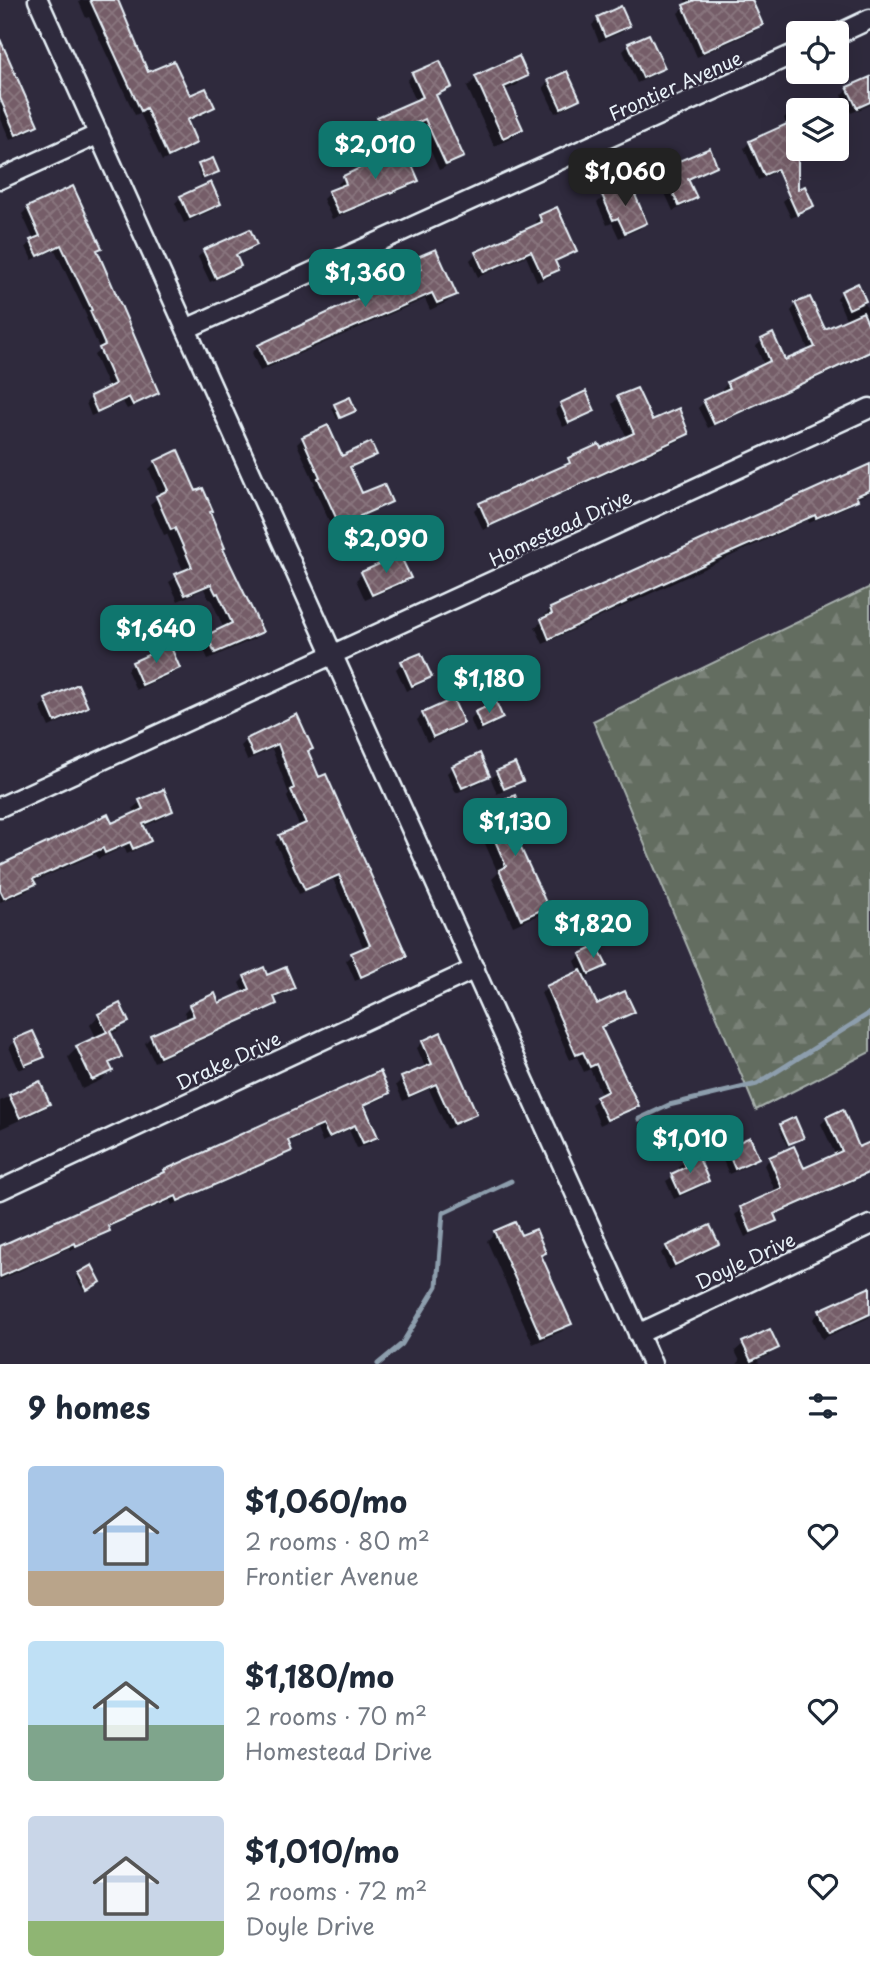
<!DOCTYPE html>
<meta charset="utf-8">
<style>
:root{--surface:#fff;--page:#f2f2f3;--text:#1f2937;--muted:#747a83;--accent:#0f766e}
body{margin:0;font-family:"Playpen Sans",sans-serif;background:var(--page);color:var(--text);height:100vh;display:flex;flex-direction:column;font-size:26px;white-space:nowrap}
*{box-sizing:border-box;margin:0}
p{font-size:23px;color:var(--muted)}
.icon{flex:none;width:38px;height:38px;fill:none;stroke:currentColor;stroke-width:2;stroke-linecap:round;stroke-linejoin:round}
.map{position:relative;height:1364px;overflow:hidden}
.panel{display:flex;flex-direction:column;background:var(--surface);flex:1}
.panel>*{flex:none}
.controls{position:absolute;left:786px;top:21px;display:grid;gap:14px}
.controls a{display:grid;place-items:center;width:63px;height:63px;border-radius:7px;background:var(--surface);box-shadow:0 7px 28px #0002;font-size:35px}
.price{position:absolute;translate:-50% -60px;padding:0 16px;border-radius:14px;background:var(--accent);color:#fff;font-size:23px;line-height:46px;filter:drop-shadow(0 2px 4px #0008)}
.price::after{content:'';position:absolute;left:50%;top:42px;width:21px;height:16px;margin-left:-10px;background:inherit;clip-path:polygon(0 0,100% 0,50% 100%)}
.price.current{background:#222;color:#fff}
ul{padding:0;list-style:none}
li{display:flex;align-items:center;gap:21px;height:175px;padding:0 28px}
li span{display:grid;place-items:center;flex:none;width:196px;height:140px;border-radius:7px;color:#555}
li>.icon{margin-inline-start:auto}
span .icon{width:84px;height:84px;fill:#fffc;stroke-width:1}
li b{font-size:30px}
h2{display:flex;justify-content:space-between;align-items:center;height:84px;padding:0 28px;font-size:30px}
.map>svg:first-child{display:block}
.forest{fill:url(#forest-firs);stroke:#a6afac;stroke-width:2}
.shadow{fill:#0007}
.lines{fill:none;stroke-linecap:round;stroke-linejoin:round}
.stream{stroke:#8d9ead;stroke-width:5}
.building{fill:url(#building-cross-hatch);stroke:#e8f1f8;stroke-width:2}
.street-casing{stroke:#e8f1f8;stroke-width:23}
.street{stroke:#2f2a3d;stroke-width:18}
.labels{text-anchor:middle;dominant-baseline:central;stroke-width:5;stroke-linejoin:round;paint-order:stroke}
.street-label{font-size:19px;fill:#e8f1f8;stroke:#2f2a3d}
</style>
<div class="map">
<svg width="870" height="1364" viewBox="0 0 870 1364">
<defs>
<pattern id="forest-firs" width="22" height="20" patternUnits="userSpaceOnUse" patternTransform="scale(1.75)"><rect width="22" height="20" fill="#646d61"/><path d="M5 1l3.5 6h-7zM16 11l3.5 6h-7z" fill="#7a8278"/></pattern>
<pattern id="building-cross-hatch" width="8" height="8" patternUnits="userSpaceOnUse" patternTransform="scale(1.75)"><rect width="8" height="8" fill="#755d68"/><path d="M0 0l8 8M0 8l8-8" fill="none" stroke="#89757e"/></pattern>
</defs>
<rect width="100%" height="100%" fill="#2f2a3d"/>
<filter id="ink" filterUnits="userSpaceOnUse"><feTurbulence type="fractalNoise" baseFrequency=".0143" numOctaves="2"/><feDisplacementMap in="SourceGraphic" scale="14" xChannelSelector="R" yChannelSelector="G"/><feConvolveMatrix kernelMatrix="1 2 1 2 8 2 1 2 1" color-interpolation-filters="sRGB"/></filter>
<g filter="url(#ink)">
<path class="forest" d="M870 587V1052L756 1110 593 721Z"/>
<path class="shadow" d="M81 0H121L117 3 147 75 213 107 207 113 186 122 195 143 189 149 162 161 140 113 135 115 89 17 86 18 79 2Z
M685 0H750L761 25 755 31 697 57 678 13 687 5Z
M620 9 628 26 622 32 599 42 592 25 598 19Z
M648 36 662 68 656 74 637 83 623 51 629 45Z
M0 42 36 125 30 131 10 140 0 117Z
M413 74 450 87 435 97 462 156 456 162 439 170 419 124 379 142 372 125 378 119 416 101 407 81Z
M526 76 517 85 504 91 521 129 512 138 494 146 467 87 476 78Z
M870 79V105L851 113 842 95 848 89Z
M549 81 578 99 572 105 555 113 543 87Z
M818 100 823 110H798V136L778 171 758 180 744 148 750 142 787 126 784 118 790 112Z
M715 165 709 171 687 181 695 198 688 204 673 211 657 175 663 169Z
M199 166 217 171 202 180 197 168Z
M344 178 417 180 411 186 332 219 323 199 329 193 340 188 338 184Z
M789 195 812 205 806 211 791 218 783 201Z
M181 197 219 204 213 210 184 223 175 203Z
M603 197 645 223 639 229 619 238 612 223 607 225 597 203Z
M28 208 100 248 96 252 157 393 151 398 127 409 123 402 91 416 86 403 91 397 109 389 94 355 100 350 86 318 87 317 55 250 32 260 26 247 34 240 22 214Z
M540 216 575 251 569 256 554 263 557 270 551 276 537 282 526 256 478 277 470 260 476 254 537 226 535 222Z
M255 245 249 251 235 257 239 266 233 272 210 282 198 257 204 251Z
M435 251 455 294 447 302 430 310 425 299 260 371 252 353 259 346 414 274 410 266 418 259Z
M857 286 870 314V354L708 428 698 408 704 402 724 393 722 389 728 383 764 365 756 346 762 341 772 336 784 362 809 351 791 311 796 305 824 331 847 321 837 298 842 292Z
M618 398 651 423 687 434 681 440 483 530 474 510 480 504 563 467 569 460 600 450 627 438 612 404Z
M561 404 593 410 587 416 563 427 555 410Z
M335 406 351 413 337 419 332 408Z
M303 438 341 458 375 454 369 460 349 469 361 496 390 501 384 507 359 518 367 535 361 541 342 549 313 486 315 484 297 444Z
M156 462 195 493 208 513 221 549 261 632 254 639 208 659 201 643 208 636 224 629 211 599 209 600 204 589 178 601 169 582 184 572 167 534 164 535 150 504 160 496 149 469Z
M870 464V492L856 499 849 506 809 523 808 520 543 644 535 627 546 619 544 616 551 609 854 473Z
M362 574 409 578 403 584 365 600 356 580Z
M402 663 430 677 423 683 406 691 396 669Z
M133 664 178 668 172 674 136 690 127 670Z
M46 701 86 707 80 713 49 727 40 707Z
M476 713 501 718 495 724 476 733 470 719Z
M423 714 462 723 456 729 427 742 417 720Z
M297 716 311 749 307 752 405 956 400 961 355 981 346 960 352 955 364 949 333 879 299 894 275 842 280 836 300 828 287 797 289 794 272 749 247 760 241 746 247 740Z
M514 765 521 780 515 786 497 794 491 779 497 773Z
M453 767 488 776 482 782 456 793 447 773Z
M163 791 171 810 165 817 143 827 149 841 142 847 127 854 124 847 98 859 96 854 33 882 34 884 27 891 0 902V866L136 814 133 808 140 802Z
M487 809 520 811 514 817 524 840 518 846 546 907 538 915 513 926 492 879 498 873 483 839 487 834 480 817Z
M581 955 604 966 598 972 583 979 596 1007 633 1011 626 1017 601 1029 636 1105 630 1111 600 1125 591 1104 602 1096 590 1069 584 1072 577 1057 570 1060 541 993 547 987 580 973 575 961Z
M245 977 267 978 293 988 286 994 274 999 275 1003 269 1009 154 1062 145 1043 151 1037 188 1021 184 1012 190 1006 218 1005 244 994 239 983Z
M99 1015 127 1021 117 1031 109 1034 120 1056 109 1066 111 1070 101 1080 82 1089 68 1057 77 1048 97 1039 90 1025Z
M32 1033 43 1056 37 1062 19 1070 9 1047 15 1041Z
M423 1042 475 1113 469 1119 447 1129 429 1089 403 1101 396 1085 402 1079 426 1069 417 1048Z
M39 1084 48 1104 42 1110 0 1129V1101Z
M388 1093 382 1099 363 1107 376 1137 370 1143 357 1148 349 1130 322 1142 317 1129 287 1143 290 1150 284 1156 172 1205 170 1201 107 1228 108 1230 102 1236 70 1251 69 1248 0 1280V1252L160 1176 165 1172Z
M827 1118 858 1149 870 1144V1170L852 1182 773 1216 775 1220 769 1226 745 1237 735 1215 741 1209 776 1193 764 1165 770 1159 793 1148 803 1170 836 1156 821 1124Z
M781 1125 802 1138 787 1146 779 1128Z
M749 1140 757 1158 751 1164 729 1174 721 1156 727 1150Z
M684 1161 707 1181 701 1187 674 1199 666 1181 680 1172 678 1167Z
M495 1232 520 1238 544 1253 540 1256 570 1323 562 1331 533 1344 487 1241Z
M717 1244 711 1250 669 1270 661 1253 667 1247Z
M79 1274 96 1284 84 1291 76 1277Z
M870 1289V1317L822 1339 813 1319 820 1312Z
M743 1344 776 1347 769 1355 758 1360 759 1364H737L740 1361 735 1351Z"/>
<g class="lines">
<path class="stream" d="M639 1119 669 1105 757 1084 870 1013
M378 1364 402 1344 437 1286 443 1213 511 1181"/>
</g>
<path class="building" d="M90 0H118L148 72 174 61 190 95 206 88 215 107 187 120 197 143 168 157 146 108 141 111Z
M695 0H752L763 25 703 52 683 5Z
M621 6 630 26 605 37 597 17Z
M649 34 665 68 643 78 628 43Z
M0 39 38 125 16 135 0 98Z
M519 56 528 76 504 87 523 129 503 138 475 76Z
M440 61 452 87 436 95 464 157 446 165 425 119 386 137 377 117 423 97 412 73Z
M567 71 580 99 561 108 548 80Z
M870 77V102L857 108 847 87Z
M798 119V189L805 186 814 206 798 213V216L777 169 764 175 749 141Z
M404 147 419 181 339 214 328 191 346 184 343 176Z
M710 148 717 166 688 179 697 198 679 206 662 168Z
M213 158 219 172 204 178 198 164Z
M211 182 221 204 190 218 180 196Z
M630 183 647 223 625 233 618 218 613 220 602 195Z
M73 186 102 248 97 250 159 393 133 405 129 397 97 412 90 396 115 384 99 348 105 345 90 311 92 310 61 245 38 256 30 240 40 236 27 207Z
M557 207 577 251 555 261 559 270 543 277 531 251 484 272 475 252 542 222 539 215Z
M250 229 257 245 236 255 241 266 216 278 203 250Z
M436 249 457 295 437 303 432 293 267 365 258 345 422 269 417 257Z
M858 283 866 301 849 309 841 291Z
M810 297 825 329 863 312 870 328V352L714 424 703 400 730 388 727 382 770 361 761 339 773 333 785 360 815 347 795 303Z
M637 388 652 420 679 408 689 434 489 526 479 503 570 463 568 458 599 444 601 448 634 433 617 396Z
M586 391 595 411 569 423 560 403Z
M350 397 356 411 340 418 334 404Z
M328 425 342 456 371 442 377 455 350 467 362 493 384 484 392 502 360 516 369 535 348 544 318 478 320 477 302 437Z
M178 450 196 491 203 488 213 511 210 512 225 548 223 549 263 632 215 653 207 635 232 623 218 593 216 594 211 584 185 595 175 574 192 567 175 528 171 530 156 496 168 490 155 461Z
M870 464V490L856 496 858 500 816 518 815 515 718 558 625 601 626 602 549 639 541 619 552 614 550 608Z
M400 555 411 578 372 595 361 572Z
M170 645 180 668 142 685 132 662Z
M421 653 432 677 412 686 401 661Z
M78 684 88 707 55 722 45 699Z
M453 699 464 723 433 737 422 713Z
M496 702 503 718 482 728 475 712Z
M297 714 313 749 308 751 319 777 326 774 407 956 361 977 351 953 370 945 339 875 305 890 279 835 306 823 291 790 294 788 278 744 253 755 246 739Z
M480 753 490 776 462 788 452 766Z
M515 763 523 781 504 789 496 771Z
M164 789 173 811 143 824 151 841 133 849 130 842 105 853 103 848 33 879 36 884 4 898 0 890V865L108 814 112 823 143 809 139 800Z
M515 795 522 812 515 815 526 841 519 844 548 907 521 919 499 870 506 866 490 829 495 827 486 808Z
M597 946 607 966 589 974 580 954Z
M264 967 267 975 286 967 295 988 274 997 277 1004 160 1057 150 1035 194 1016 189 1005 215 993 219 1003 250 989 244 976Z
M581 970 597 1004 625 991 635 1012 601 1027 639 1106 607 1120 596 1097 608 1091 596 1064 590 1067 583 1052 576 1055 546 986Z
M120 1003 129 1022 110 1031 122 1057 109 1063 113 1071 92 1080 76 1046 107 1032 98 1014Z
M33 1031 45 1057 25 1065 14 1039Z
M441 1032 477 1114 454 1124 436 1084 409 1096 401 1077 432 1064 422 1041Z
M380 1071 390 1093 364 1105 378 1137 363 1143 355 1125 329 1137 323 1125 288 1140 292 1151 178 1201 176 1196 108 1226 110 1231 76 1246 75 1243 0 1277V1246L165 1172 164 1170 209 1150 208 1149Z
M40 1081 50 1104 20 1118 9 1095Z
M843 1109 859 1147 870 1142V1172L774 1214 777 1221 751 1232 740 1207 782 1188 769 1157 794 1146 804 1168 842 1151 826 1117Z
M795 1117 804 1138 789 1144 780 1124Z
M750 1137 759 1158 735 1169 726 1148Z
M697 1154 709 1181 680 1194 671 1174 686 1167 683 1160Z
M515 1222 521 1235 536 1229 546 1253 541 1255 572 1324 541 1337 494 1231Z
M710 1225 719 1244 675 1265 666 1246Z
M92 1265 101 1282 87 1290 78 1273Z
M870 1287V1314L829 1333 819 1310Z
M770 1329 779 1348 751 1361 742 1342Z"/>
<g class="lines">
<g class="street-casing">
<path id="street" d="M38 0 652 1364
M836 35 870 19
M0 179 99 134
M186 329 798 52
M0 807 870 408
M0 1190 475 969
M638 1334 870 1225"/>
</g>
<use href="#street" class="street"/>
</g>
</g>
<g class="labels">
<g class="street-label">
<text transform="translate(675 85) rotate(-24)">Frontier Avenue</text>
<text transform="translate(560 527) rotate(-25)">Homestead Drive</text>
<text transform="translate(228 1060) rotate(-25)">Drake Drive</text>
<text transform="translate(745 1260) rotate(-25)">Doyle Drive</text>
</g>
</g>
</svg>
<div class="controls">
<a><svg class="icon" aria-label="locate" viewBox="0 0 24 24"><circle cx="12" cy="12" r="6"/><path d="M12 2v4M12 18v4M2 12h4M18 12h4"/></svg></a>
<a><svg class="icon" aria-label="layers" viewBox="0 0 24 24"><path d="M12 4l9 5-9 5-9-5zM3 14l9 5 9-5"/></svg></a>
</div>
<b class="price" style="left:375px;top:181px">$2,010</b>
<b class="price current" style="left:625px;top:208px">$1,060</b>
<b class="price" style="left:365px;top:309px">$1,360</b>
<b class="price" style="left:386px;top:575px">$2,090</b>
<b class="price" style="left:156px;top:665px">$1,640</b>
<b class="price" style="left:489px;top:715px">$1,180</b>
<b class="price" style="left:515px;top:858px">$1,130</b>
<b class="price" style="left:593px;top:960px">$1,820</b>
<b class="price" style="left:690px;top:1175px">$1,010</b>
</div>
<section class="panel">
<h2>9 homes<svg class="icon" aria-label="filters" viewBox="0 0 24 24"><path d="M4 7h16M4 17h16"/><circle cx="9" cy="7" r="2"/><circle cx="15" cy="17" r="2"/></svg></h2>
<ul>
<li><span style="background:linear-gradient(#a9c7e8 75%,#b9a48a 0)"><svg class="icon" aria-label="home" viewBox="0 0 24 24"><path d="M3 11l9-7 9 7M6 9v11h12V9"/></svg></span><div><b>$1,060/mo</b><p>2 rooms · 80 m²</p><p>Frontier Avenue</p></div><svg class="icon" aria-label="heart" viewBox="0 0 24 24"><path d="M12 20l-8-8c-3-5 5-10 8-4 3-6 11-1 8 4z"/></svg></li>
<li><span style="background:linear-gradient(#bfe0f5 60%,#7fa58c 0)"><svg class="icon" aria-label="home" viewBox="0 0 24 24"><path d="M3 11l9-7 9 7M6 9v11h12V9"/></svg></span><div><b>$1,180/mo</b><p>2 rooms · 70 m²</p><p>Homestead Drive</p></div><svg class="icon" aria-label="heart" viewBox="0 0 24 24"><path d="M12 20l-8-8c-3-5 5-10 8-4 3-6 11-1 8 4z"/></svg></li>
<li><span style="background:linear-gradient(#c9d6e8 75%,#8fb573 0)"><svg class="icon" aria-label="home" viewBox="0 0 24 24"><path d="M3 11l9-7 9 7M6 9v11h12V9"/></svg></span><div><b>$1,010/mo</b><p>2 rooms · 72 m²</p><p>Doyle Drive</p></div><svg class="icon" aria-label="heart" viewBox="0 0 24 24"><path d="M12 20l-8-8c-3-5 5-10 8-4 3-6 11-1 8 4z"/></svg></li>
</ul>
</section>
